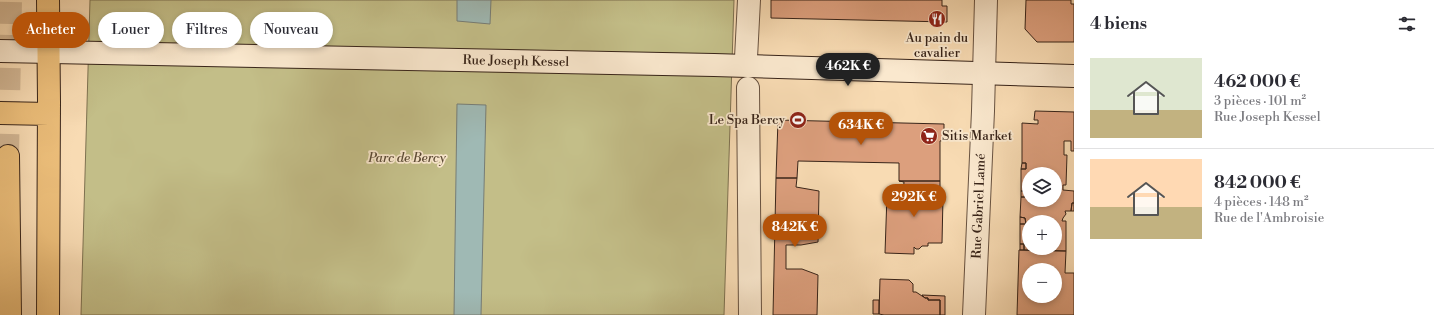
<!DOCTYPE html>
<html lang="fr">
<meta charset="utf-8">
<style>
:root{--surface:#fff;--page:#f7f7f7;--text:#2b2b33;--muted:#7c7c81;--line:#e1e1e2;--accent:#b45309}
body{margin:0;font-family:"Libre Bodoni",serif;background:var(--page);color:var(--text);height:100vh;display:flex;flex-direction:column;font-size:15px;white-space:nowrap}
*{box-sizing:border-box;margin:0}
p{font-size:13px;color:var(--muted)}
.icon{flex:none;width:22px;height:22px;fill:none;stroke:currentColor;stroke-width:2;stroke-linecap:round;stroke-linejoin:round}
.map{position:relative;flex:1;overflow:hidden}
.drawer{display:flex;flex-direction:column;background:var(--surface);width:360px}
.drawer>*{flex:none}
.banner{position:absolute;left:12px;top:12px;width:380px;height:36px;display:flex;gap:8px}
.fabs{position:absolute;left:1022px;top:167px;display:grid;gap:8px}
.fabs a{display:grid;place-items:center;width:40px;height:40px;border-radius:50%;background:var(--surface);box-shadow:0 2px 6px #0003;font-size:20px}
.price{position:absolute;translate:-50% -34px;padding:0 9px;border-radius:14px;background:var(--accent);color:#fff;font-size:13px;line-height:26px;filter:drop-shadow(0 1px 2px #0008)}
.price::after{content:'';position:absolute;left:50%;top:24px;width:12px;height:9px;margin-left:-6px;background:inherit;clip-path:polygon(0 0,100% 0,50% 100%)}
.price.current{background:#222;color:#fff}
ul{padding:0;list-style:none}
li{display:flex;align-items:center;gap:12px;height:100px;padding:0 16px}
li+li{border-top:1px solid var(--line)}
li span{display:grid;place-items:center;flex:none;width:112px;height:80px;border-radius:0px;color:#555}
li>.icon{margin-inline-start:auto}
span .icon{width:48px;height:48px;fill:#fffc;stroke-width:1}
li b{font-size:17px}
h2{display:flex;justify-content:space-between;align-items:center;height:48px;padding:0 16px;font-size:17px}
.tag{padding:0 14px;border-radius:18px;background:var(--surface);box-shadow:0 2px 6px #0003;font-size:14px;line-height:36px}
.tag.current{background:var(--accent);color:#fff}
main{display:flex;flex:1;min-height:0}
.map>svg:first-child{display:block}
.green{fill:#c3be88;stroke:#7e7150}
.water{fill:#9fb9b4;stroke:#767d76}
.building{fill:#dc9f7d;stroke:#382419;fill-rule:evenodd}
.lines{fill:none;stroke-linecap:round;stroke-linejoin:round}
.primary-tunnel{stroke:#d2b694;stroke-width:22;stroke-dasharray:22 11;stroke-linecap:butt}
.street-casing{stroke:#685240;stroke-width:24}
.secondary-casing{stroke:#382419;stroke-width:24}
.primary-casing{stroke:#382419;stroke-width:24}
.street{stroke:#fae8ce;stroke-width:22}
.secondary{stroke:#fae8ce;stroke-width:22}
.primary{stroke:#ecbe7a;stroke-width:22}
.labels{text-anchor:middle;dominant-baseline:central;stroke-width:3.5;stroke-linejoin:round;paint-order:stroke}
.poi-label{font-size:13px;fill:#382419;stroke:#fae8ce}
.street-label{font-size:13px;fill:#382419;stroke:#fae8ce}
.park-label{font-size:13px;font-style:italic;fill:#5b4a35;stroke:#fae8ce}
</style>
<main>
<div class="map">
<svg width="1074" height="315" viewBox="0 0 1074 315">
<rect width="100%" height="100%" fill="#f8dbb3"/>
<filter id="stains"><feTurbulence type="fractalNoise" baseFrequency=".005" numOctaves="4"/><feColorMatrix values="0 0 0 0 .2 0 0 0 0 .09 0 0 0 0 .02 0 0 0 .5 -.17"/></filter>
<radialGradient id="worn" r=".72"><stop offset=".6" stop-color="#630" stop-opacity="0"/><stop offset="1" stop-color="#630" stop-opacity=".3"/></radialGradient>
<path class="green" d="M90 0H734L724 315H81Z"/>
<path class="water" d="M457 0H491L490 24 457 21Z
M457 104 486 105 481 315H454Z"/>
<path class="building" d="M771 0H942V6H947V22L771 18Z
M1026 0H1071V4H1074V42H1037L1025 29Z
M1035 111 1074 112V151H1071V141H1064V155H1067L1066 185H1063V190L1074 191V203H1072L1071 211H1065L1066 214 1063 218 1062 221H1066V251L1024 250V244H1020V224H1026L1025 218 1020 217 1021 197H1025V191H1021V169H1026V163H1022V123L1038 124V120H1034ZM1029 174H1055V200H1029ZM1029 222H1055V248H1029Z
M778 120 944 124V140L940 141V181H899V163L798 161 797 178H776Z
M1022 163H1026V169H1021Z
M776 178H797L796 187 819 191 818 242 801 245H786V269H802L818 275 817 315H773Z
M899 181H940V197H943L942 243H928V246H922L919 249H916L914 247V254L885 253 887 195H903L904 182Z
M1021 191H1025V197H1021Z
M1072 203H1074V211H1071Z
M1020 217 1025 218 1026 224H1020Z
M1020 244H1024V250H1020Z
M1019 250 1066 251 1065 273H1074V315H1017ZM1029 270H1055V296H1029Z
M880 279 909 280 913 284V292H916L925 298H928V300H940V315H884L879 314Z
M922 295 945 296V315H940V300H928V298H925Z
M873 300H879V314H873Z"/>
<g class="lines">
<path class="primary-tunnel" d="M8 156 11 0"/>
<g class="street-casing">
<g id="street">
<path d="M746 58 749 0"/>
<path d="M748 88 750 315"/>
<path id="s1" d="M974 315 983 111 986 0"/>
</g>
</g>
<g class="secondary-casing">
<g id="secondary">
<path id="s2" d="M0 51 714 65 1074 76"/>
</g>
</g>
<g class="primary-casing">
<path id="primary" d="M48 0 49 101 48 315
M0 113 49 114
M8 156 10 315"/>
</g>
<use href="#street" class="street"/>
<use href="#secondary" class="secondary"/>
<use href="#primary" class="primary"/>
</g>
<defs>
<g id="restaurant-disc" transform="scale(0.9)"><circle r="9.5" fill="#8f2418" stroke="#fae8ce"/><path d="M-5-6h1v4h1v-4h1v4h1v-4h1v5L-1.5 .5V6h-2V.5L-5-1ZM5-6V6H3V1.5H1.5Q1.5-4 5-6Z" fill="#fff"/></g>
<g id="stadium-disc" transform="scale(0.9)"><circle r="9.5" fill="#8f2418" stroke="#fae8ce"/><path d="M0-5a6.5 5 0 1 0 0 10a6.5 5 0 1 0 0-10ZM-3.5-1.8h7v3.6h-7Z" fill="#fff"/></g>
<g id="supermarket-disc" transform="scale(0.9)"><circle r="9.5" fill="#8f2418" stroke="#fae8ce"/><path d="M-6-5.5h2.5l.6 2H6L4.5 2H-2.5L-4.4-4H-6ZM-1.5 3.2a1.3 1.3 0 1 0 .1 0ZM3 3.2a1.3 1.3 0 1 0 .1 0Z" fill="#fff"/></g>
</defs>
<g fill-rule="evenodd">
<use href="#restaurant-disc" x="937" y="19"/>
<use href="#stadium-disc" x="798" y="120"/>
<use href="#supermarket-disc" x="929" y="136"/>
</g>
<g class="labels">
<g class="poi-label">
<text x="937" y="38">Au pain du<tspan x="937" dy="15">cavalier</tspan></text>
<text x="785" y="120" text-anchor="end">Le Spa Bercy</text>
<text x="942" y="136" text-anchor="start">Sitis Market</text>
</g>
<g class="street-label">
<text stroke="none"><textPath href="#s2" startOffset="516">Rue Joseph Kessel</textPath></text>
<text stroke="none"><textPath href="#s1" startOffset="109">Rue Gabriel Lamé</textPath></text>
</g>
<g class="park-label">
<text x="407" y="158">Parc de Bercy</text>
</g>
</g>
<rect width="100%" height="100%" filter="url(#stains)"/>
<rect width="100%" height="100%" fill="url(#worn)"/>
</svg>
<div class="fabs">
<a><svg class="icon" aria-label="layers" viewBox="0 0 24 24"><path d="M12 4l9 5-9 5-9-5zM3 14l9 5 9-5"/></svg></a>
<a>+</a>
<a>−</a>
</div>
<b class="price current" style="left:848px;top:87px">462K €</b>
<b class="price" style="left:861px;top:146px">634K €</b>
<b class="price" style="left:914px;top:218px">292K €</b>
<b class="price" style="left:795px;top:248px">842K €</b>
<div class="banner">
<a class="tag current">Acheter</a>
<a class="tag">Louer</a>
<a class="tag">Filtres</a>
<a class="tag">Nouveau</a>
</div>
</div>
<section class="drawer">
<h2>4 biens<svg class="icon" aria-label="filters" viewBox="0 0 24 24"><path d="M4 7h16M4 17h16"/><circle cx="9" cy="7" r="2"/><circle cx="15" cy="17" r="2"/></svg></h2>
<ul>
<li><span style="background:linear-gradient(#dfe7d0 65%,#c2b280 0)"><svg class="icon" aria-label="home" viewBox="0 0 24 24"><path d="M3 11l9-7 9 7M6 9v11h12V9"/></svg></span><div><b>462 000 €</b><p>3 pièces · 101 m²</p><p>Rue Joseph Kessel</p></div></li>
<li><span style="background:linear-gradient(#ffd9b3 60%,#c2b280 0)"><svg class="icon" aria-label="home" viewBox="0 0 24 24"><path d="M3 11l9-7 9 7M6 9v11h12V9"/></svg></span><div><b>842 000 €</b><p>4 pièces · 148 m²</p><p>Rue de l'Ambroisie</p></div></li>
</ul>
</section>
</main>
